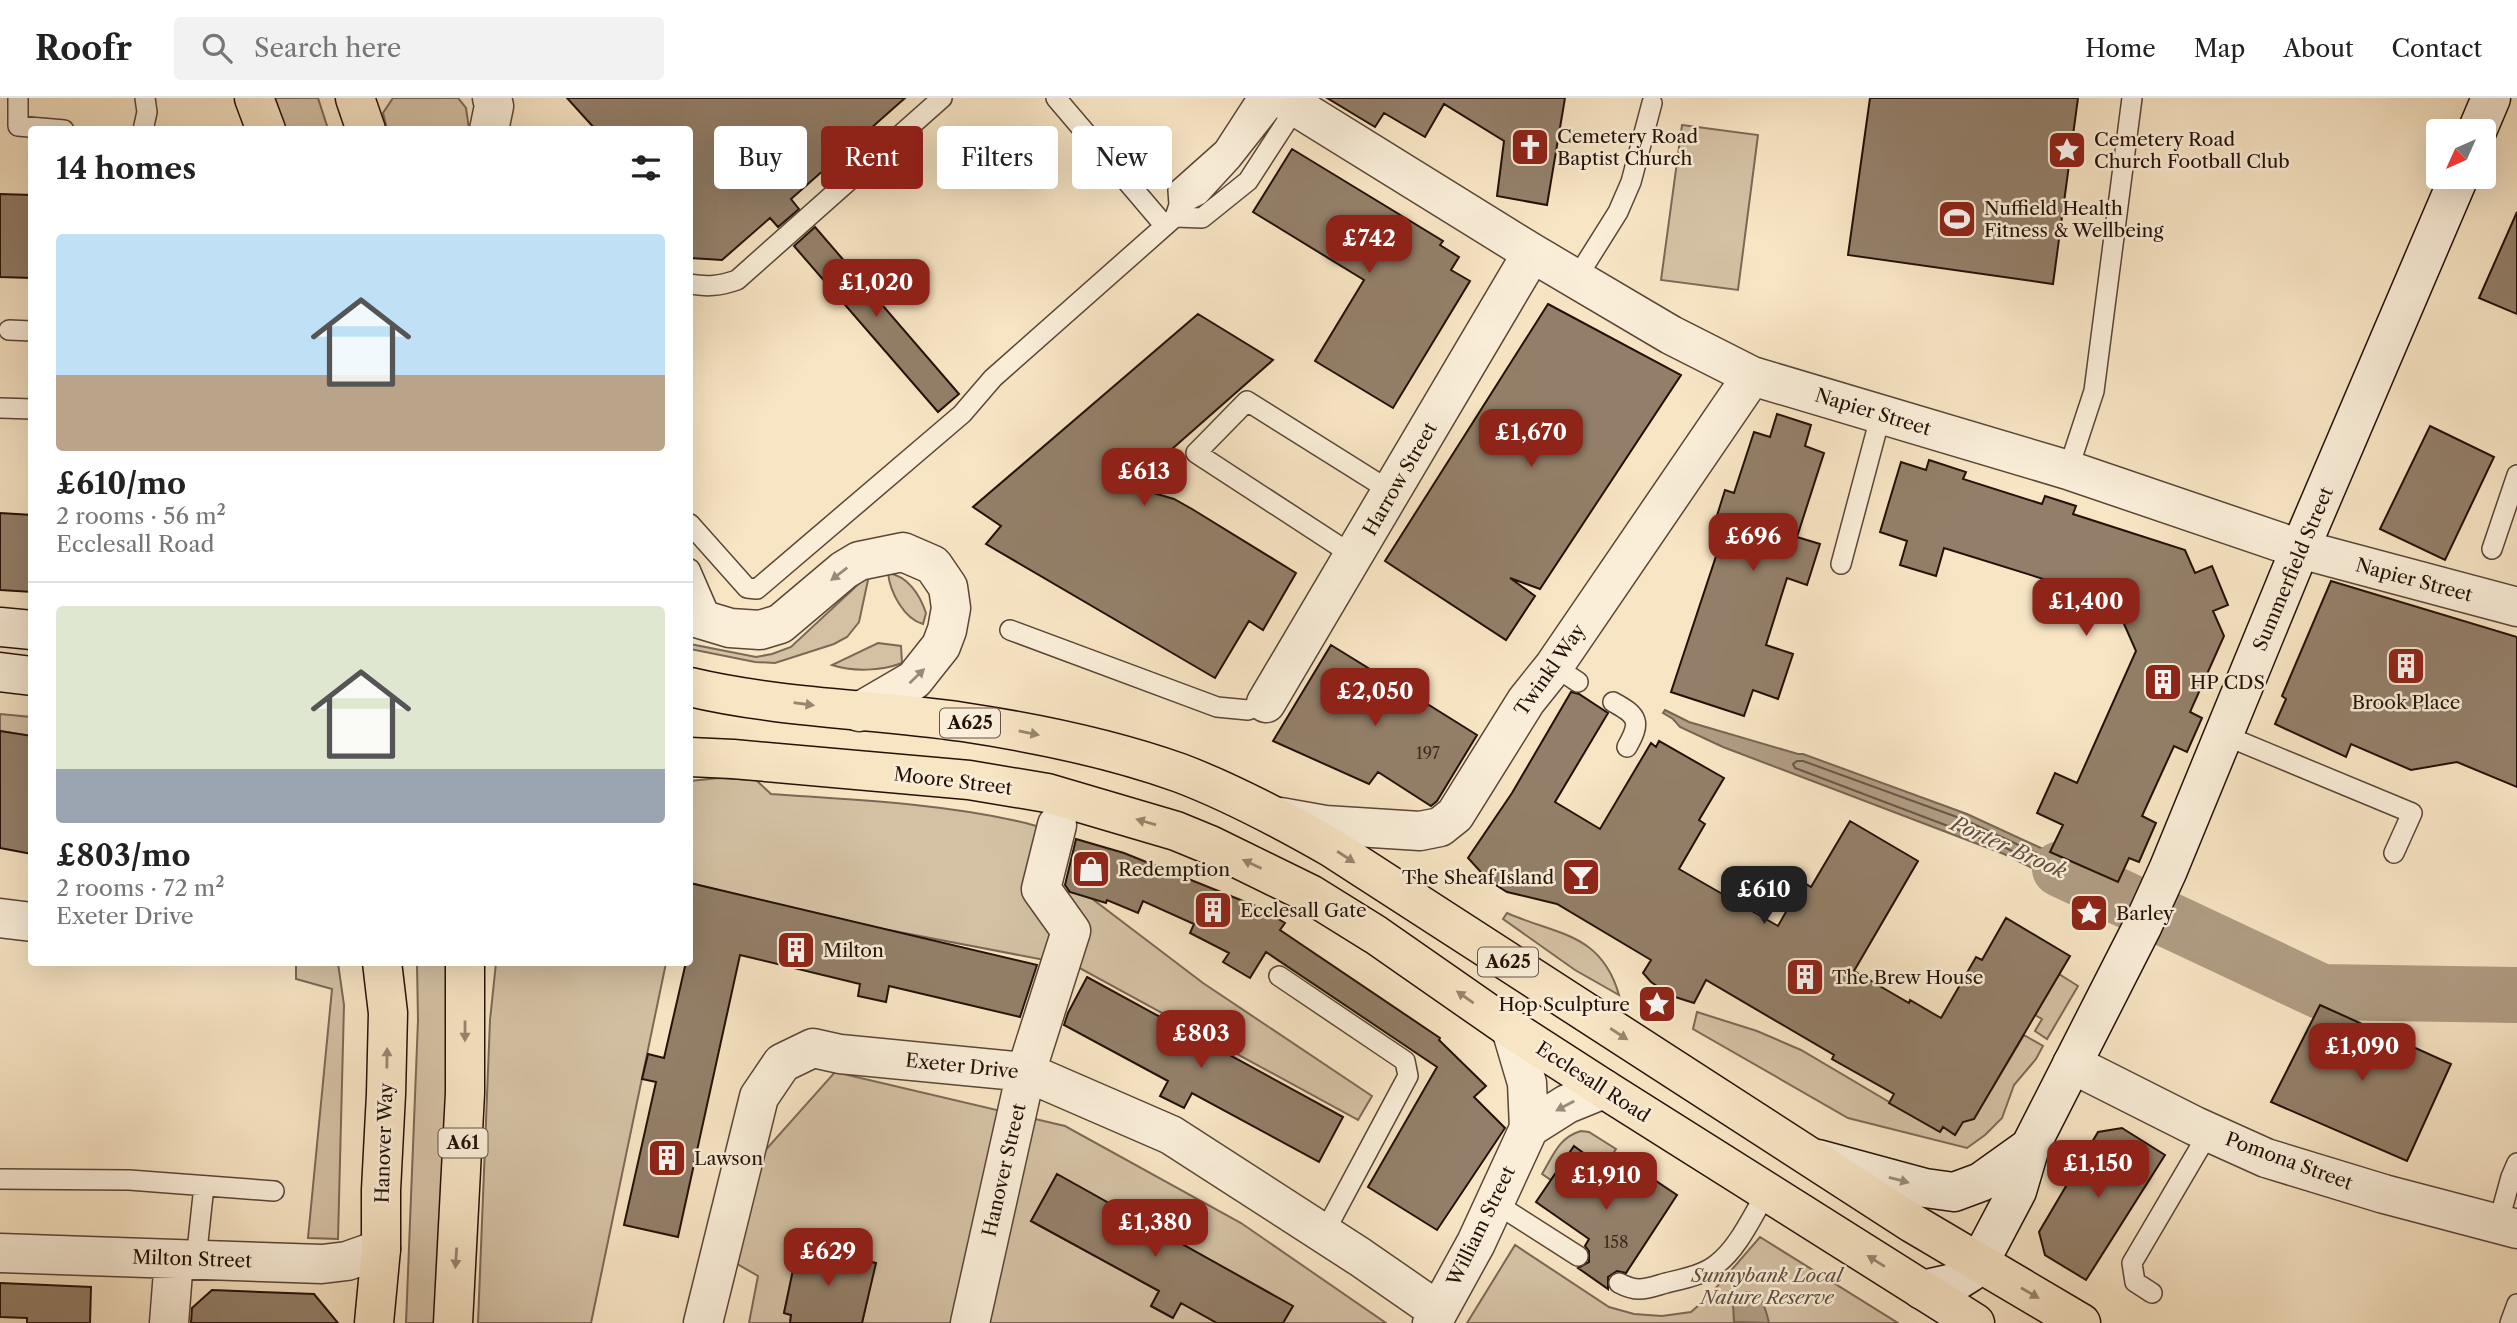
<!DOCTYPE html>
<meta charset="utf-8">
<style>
:root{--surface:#fff;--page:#f2f2f2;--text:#222;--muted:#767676;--line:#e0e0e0;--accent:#8f2418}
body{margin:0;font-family:"Libre Caslon Text",serif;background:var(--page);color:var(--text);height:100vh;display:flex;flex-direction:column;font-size:26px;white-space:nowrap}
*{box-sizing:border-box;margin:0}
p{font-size:23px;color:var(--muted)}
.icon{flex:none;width:38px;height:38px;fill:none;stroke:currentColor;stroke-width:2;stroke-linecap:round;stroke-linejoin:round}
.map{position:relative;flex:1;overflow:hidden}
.details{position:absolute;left:28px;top:28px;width:665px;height:840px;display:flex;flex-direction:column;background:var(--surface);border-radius:7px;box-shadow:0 7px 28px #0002}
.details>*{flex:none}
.hud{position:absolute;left:714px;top:28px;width:665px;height:63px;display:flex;gap:14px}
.needle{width:46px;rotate:225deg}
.buttons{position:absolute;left:2426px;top:21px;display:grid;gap:14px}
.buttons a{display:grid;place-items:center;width:70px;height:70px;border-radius:7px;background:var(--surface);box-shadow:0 7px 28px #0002;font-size:35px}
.price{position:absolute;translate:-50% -60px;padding:0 16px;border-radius:14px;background:var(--accent);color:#fff;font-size:23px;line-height:46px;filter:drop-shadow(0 2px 4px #0008)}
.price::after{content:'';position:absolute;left:50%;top:42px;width:21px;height:16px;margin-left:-10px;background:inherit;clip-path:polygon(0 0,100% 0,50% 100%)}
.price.current{background:#222;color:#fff}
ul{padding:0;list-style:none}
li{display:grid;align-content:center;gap:14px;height:371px;padding:0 28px}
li+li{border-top:2px solid var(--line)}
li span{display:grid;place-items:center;height:217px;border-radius:7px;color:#555}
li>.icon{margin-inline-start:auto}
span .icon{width:126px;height:126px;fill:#fffc;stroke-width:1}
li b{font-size:30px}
h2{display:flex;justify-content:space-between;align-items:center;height:84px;padding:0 28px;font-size:30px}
.chip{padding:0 24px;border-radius:7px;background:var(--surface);box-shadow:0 7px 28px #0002;font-size:24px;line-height:63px}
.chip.current{background:var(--accent);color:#fff}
header{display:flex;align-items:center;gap:42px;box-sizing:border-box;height:98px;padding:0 35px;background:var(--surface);border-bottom:2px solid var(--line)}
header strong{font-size:33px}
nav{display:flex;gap:38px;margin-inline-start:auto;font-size:24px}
.search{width:490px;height:63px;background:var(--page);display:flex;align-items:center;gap:18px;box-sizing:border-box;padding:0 24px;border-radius:7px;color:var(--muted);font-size:26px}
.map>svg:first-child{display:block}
.green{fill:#d4c1a4;stroke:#7c6856;stroke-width:2}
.water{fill:#b09d84;stroke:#786552;stroke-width:2}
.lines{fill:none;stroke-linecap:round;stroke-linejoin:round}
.shore{stroke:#6a5646;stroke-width:2}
.river{stroke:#b09d84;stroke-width:56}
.building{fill:#937f69;stroke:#251007;stroke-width:2}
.lane-casing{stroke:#5a4536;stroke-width:22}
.street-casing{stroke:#5a4536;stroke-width:41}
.secondary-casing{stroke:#251007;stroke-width:41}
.primary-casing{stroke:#251007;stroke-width:41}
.highway-casing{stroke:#251007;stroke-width:41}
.lane{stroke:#faeed9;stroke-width:19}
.street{stroke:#faeed9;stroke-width:38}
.secondary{stroke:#faeed9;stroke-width:38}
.primary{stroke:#f8e5c4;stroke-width:38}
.highway{stroke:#f8e5c4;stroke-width:38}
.oneway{fill:#9a8a7a}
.oneway2{fill:#99856f}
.labels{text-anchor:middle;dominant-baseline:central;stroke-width:5;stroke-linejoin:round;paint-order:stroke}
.number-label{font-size:16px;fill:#402c20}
.shield{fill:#faeed9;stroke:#655346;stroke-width:2}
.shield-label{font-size:18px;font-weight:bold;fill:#251007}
.poi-label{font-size:19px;fill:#251007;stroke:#faeed9;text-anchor:start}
.street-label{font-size:19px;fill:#251007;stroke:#faeed9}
.park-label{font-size:19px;font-style:italic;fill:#624e3e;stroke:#faeed9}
.water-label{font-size:21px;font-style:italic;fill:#644f3f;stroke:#faeed9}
</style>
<header>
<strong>Roofr</strong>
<div class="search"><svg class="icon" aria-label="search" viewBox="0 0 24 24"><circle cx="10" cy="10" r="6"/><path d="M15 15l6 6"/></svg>Search here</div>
<nav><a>Home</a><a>Map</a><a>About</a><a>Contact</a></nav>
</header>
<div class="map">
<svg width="2517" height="1225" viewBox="0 0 2517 1225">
<rect width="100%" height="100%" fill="#f8e5c4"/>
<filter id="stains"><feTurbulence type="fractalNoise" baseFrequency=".00286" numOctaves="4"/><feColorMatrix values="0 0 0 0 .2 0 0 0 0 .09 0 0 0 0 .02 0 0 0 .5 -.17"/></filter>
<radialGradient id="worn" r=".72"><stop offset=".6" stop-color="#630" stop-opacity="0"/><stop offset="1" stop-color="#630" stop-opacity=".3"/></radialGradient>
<path class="green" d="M275 0H318L328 31H285Z
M393 0H458L466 10 469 31H387L383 15Z
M1682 27 1758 37 1738 192 1661 182Z
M888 475C908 478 920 497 926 515L923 526C904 521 890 494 888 475Z
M865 480 868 482 859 524 847 539 834 546 775 565 755 564 690 551V546L756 559 772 556 791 549Z
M878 545 901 548 902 565C881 573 853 574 832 567Z
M0 616 31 619V638L0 633Z
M719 680 756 682 771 696C853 702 936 705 1017 723 1036 727 1055 734 1073 740L1060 791 1091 800 1203 885 1372 998 1358 1022 1076 868 878 830 690 785V683Z
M1507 815C1556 837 1601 834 1619 897L1575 872 1503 821Z
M296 865H338L344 907 338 1141 308 1140 332 891 296 881Z
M417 865H457L443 1225H406L418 922Z
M496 865H666L591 1225H478L490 922Z
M2059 876 2078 888 2047 941 2035 933 2042 921 2035 917Z
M1697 914 1757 933 1801 952 1940 1034 1943 1029 1974 1021 2024 937 2043 948 2036 961 2014 987 2002 1020 1985 1037 1967 1050 1848 1020 1693 931Z
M835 974 1065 1028 1241 1125 1386 1225H1283L1292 1208 1057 1076 1031 1123 1159 1193 1151 1208 1172 1220 1181 1205 1217 1225H862L875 1165 798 1149 784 1215 791 1217 790 1225H749L758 1178 732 1163 762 1056Z
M1581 1033 1589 1034 1616 1051 1604 1069 1574 1049 1551 1082 1542 1076C1553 1058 1559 1039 1581 1033Z
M1760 1139 1898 1225H1467L1515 1147 1609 1209 1634 1216 1662 1218 1691 1214 1709 1198Z"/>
<path class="water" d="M1665 612 1689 624 1798 656H1803L1967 716 2134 793 2123 815 2004 756 1723 649 1680 629 1673 621 1663 615Z
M2187 814 2300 866 2288 892 2175 840Z
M1749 1194C1763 1198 1766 1212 1769 1225L1734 1224 1733 1205 1742 1195Z"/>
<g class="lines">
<path class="shore" d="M1797 663H1803L1965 722 2122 795 2123 799 2121 804 2117 805 2006 750 1795 670 1793 666Z
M2193 824 2288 869 2289 872 2286 880 2281 881 2187 837 2185 833 2189 825Z"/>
<path class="river" d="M2060 771 2322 894 2517 897"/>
</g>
<path class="building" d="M567 0H905L791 101 799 111 778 129 770 120 722 162 690 160V32H596Z
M1327 0H1565L1547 107 1497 98 1504 43 1444 6 1425 39 1384 15 1375 29Z
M1870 0H2078L2053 186 1848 157Z
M1292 51 1443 143 1440 147 1459 159 1451 172 1470 183 1393 310 1315 263 1364 182 1253 114Z
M0 96 32 97V180L0 179Z
M2517 114V216L2479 200Z
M815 129 959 296 938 314 794 148Z
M1548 206 1681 277 1540 491 1510 480 1535 498 1506 542 1385 463Z
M1198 216 1273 262 1130 388 1174 401 1192 411 1296 475 1263 532 1249 523 1215 580 986 446 1001 428 973 409Z
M1777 316 1811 327 1805 348 1824 355 1797 439 1820 446 1807 487 1787 480 1766 547 1793 556 1778 601 1753 592 1744 618 1671 594 1726 428 1715 424 1725 392 1734 395 1754 334 1770 339Z
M2430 328 2494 359 2445 462 2380 431Z
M1929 362 1966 374 1963 381 2042 406 2045 398 2076 408 2073 416 2185 452 2195 475 2212 468 2228 507 2213 513 2224 538 2190 614 2202 620 2187 654 2174 648 2142 718 2156 725 2139 764 2129 760 2118 784 2050 754 2063 727 2037 715 2055 675 2077 685 2136 553 2114 503 1944 450 1936 478 1900 467 1907 443 1880 434 1901 364 1926 372Z
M0 415 32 417V494L0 492Z
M2331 483 2517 539V689L2457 664 2411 672 2351 646 2346 659 2275 626 2286 601 2282 598Z
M1331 547 1391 584 1396 575 1425 595 1421 602 1477 637 1437 703 1431 708 1378 674 1369 686 1273 643Z
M1571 594 1579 596 1608 615 1555 704 1600 731 1651 645 1656 649 1659 643 1724 680 1699 722 1705 726 1679 771 1778 828 1803 784 1811 789 1850 723 1918 763 1854 873 1909 905 1910 902 1941 920 1976 859 1982 862 2006 820 2070 858 1974 1021 1963 1024 1955 1037 1943 1029 1940 1034 1889 1005 1894 996 1832 961 1834 957 1706 882 1694 905 1672 898 1651 884 1643 875 1651 862 1557 806 1507 794 1488 782 1468 760 1512 695Z
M0 633 32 638V756L0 750Z
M1076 741 1124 755 1258 809 1285 825 1280 832 1440 940 1439 942 1486 988 1474 999 1505 1030 1437 1132 1368 1089 1437 969 1266 854 1250 880 1223 864 1229 855 1190 835 1194 826 1143 803 1138 815 1107 802 1106 805 1070 794 1065 787Z
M690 785 1037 867 1020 919 889 888 886 904 858 898 860 886 740 857 678 1139 624 1127 656 984 642 981 648 956 664 960 686 864H690Z
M1087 879 1343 1019 1319 1064 1192 995 1184 1010 1160 998 1168 983 1064 927 1068 915Z
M2320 907 2451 966 2407 1063 2271 1004Z
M2122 1030 2165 1057 2086 1182 2045 1157 2039 1134 2098 1034Z
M1574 1048 1627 1087 1638 1071 1677 1097 1626 1175 1617 1173 1608 1179V1191L1578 1170 1589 1164V1153L1585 1148 1589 1141 1536 1104Z
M1057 1076 1293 1208 1283 1225H1217L1181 1205 1173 1220 1151 1208 1159 1193 1031 1123Z
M798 1148 876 1165 862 1225H790L791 1217 784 1215Z
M0 1185 91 1189 90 1225H27V1220L0 1219Z
M212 1192 314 1196 338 1225H191L192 1210Z"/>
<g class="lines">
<g class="lane-casing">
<path id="lane" d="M18 0V28L64 32
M1056 0 1165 128
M143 32 147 14 145 0
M1179 107 1178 92 1224 51 1257 0
M1175 119 1202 120 1248 83 1296 9
M1576 181 1618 114 1631 84 1652 5
M690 186C707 189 720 188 737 182L942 0
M9 232 32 233
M0 310 32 311
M2068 372 2094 293 2132 0
M690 426 747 490 757 491 962 316 993 280 1175 119 1179 107 1199 97 1232 61 1280 0
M2492 451 2517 377
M1354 458 1196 355 1247 303 1392 394
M1841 466 1881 316
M690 471 713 524
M1010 532 1217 609 1248 612 1266 605
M1554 568 1578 584
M1613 604C1639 618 1641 624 1627 649
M2224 637 2412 715 2394 755
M1279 878 1405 963 1408 978 1324 1135
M0 1081 129 1082 274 1093
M1495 1105 1578 1158
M2498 1126 2511 1079 2517 1065
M196 1162 204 1088
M1619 1185C1638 1195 1645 1191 1666 1185 1682 1181 1704 1177 1717 1166 1739 1149 1752 1118 1767 1094
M2152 1195 2135 1184 2132 1165 2209 1034
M2510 1225 2517 1206"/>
</g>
<g class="street-casing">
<path id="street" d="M1282 0 1532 155 1671 237 1752 278 2068 372 2300 451 2517 509
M489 32 494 8 492 0
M690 518 730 530 760 532 780 526 844 472 859 463 903 454 933 467 948 489 951 510 947 532 941 548 914 582 859 614
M1266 605 1532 155
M1280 719 1325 727 1420 733 1440 729 1455 717 1526 603 1554 568 1752 278
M0 820 32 824
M2072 966 2195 1028 2266 1060 2384 1096 2517 1131
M1529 1030 1567 1006 1604 991
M0 1155 322 1166 347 1163 381 1151
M169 1225 174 1161
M703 1225 759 999 782 965 813 950 840 956 1026 974 1171 1037 1360 1159 1438 1213
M970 1225 1026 974 1071 833 1041 791 1057 727
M1432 1225 1476 1145 1529 1030 1527 985 1511 931"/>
</g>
<g class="secondary-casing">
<path id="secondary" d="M2477 33 2491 0
M0 529 32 532
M0 574 32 578
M1818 1061 1925 1090 1954 1094 1981 1084 2030 1049
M1922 1192 1953 1185 1969 1175 1979 1165 2017 1093 2030 1049 2142 829 2168 772 2300 451 2459 79"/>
</g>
<g class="primary-casing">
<path id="primary" d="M690 589C779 610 872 611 963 624 1036 635 1110 650 1180 675 1233 695 1283 722 1332 750L1912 1125 2081 1225
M690 659 733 661 969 682 1047 695 1176 733 1210 747 1310 796 1376 837 1511 931 1604 991 1975 1225"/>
</g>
<g class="highway-casing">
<path id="highway" d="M254 0 266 32
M355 0 366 32
M374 1225 381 1151V1092L386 996 388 915 382 864
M453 1225 465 995V864"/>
</g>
<use href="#lane" class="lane"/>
<use href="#street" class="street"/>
<use href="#secondary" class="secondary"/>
<use href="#primary" class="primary"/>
<use href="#highway" class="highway"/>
</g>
<defs><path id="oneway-solid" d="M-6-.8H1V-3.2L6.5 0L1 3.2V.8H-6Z" transform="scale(1.75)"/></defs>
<g class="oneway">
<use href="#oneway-solid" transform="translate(839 476) rotate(142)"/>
<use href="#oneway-solid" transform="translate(917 578) rotate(-44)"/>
<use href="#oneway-solid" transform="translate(1565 1008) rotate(152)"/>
<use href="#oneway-solid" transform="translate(1899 1082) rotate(15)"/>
</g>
<g class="oneway2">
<use href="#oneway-solid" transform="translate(804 606) rotate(8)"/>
<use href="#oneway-solid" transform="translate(1029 635) rotate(11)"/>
<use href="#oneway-solid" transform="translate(1146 724) rotate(-164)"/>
<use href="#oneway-solid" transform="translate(1346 759) rotate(33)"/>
<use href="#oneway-solid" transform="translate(1252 766) rotate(-155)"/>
<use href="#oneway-solid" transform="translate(1465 899) rotate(-145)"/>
<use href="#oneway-solid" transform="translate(465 933) rotate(90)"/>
<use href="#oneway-solid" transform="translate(1619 936) rotate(33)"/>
<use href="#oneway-solid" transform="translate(387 960) rotate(-89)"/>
<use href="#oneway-solid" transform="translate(456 1160) rotate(94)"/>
<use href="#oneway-solid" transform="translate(1876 1163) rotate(-148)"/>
<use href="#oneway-solid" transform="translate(2030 1195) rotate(30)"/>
</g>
<defs>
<g id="church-square" transform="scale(2.0125)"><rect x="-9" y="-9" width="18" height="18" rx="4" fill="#8f2418" stroke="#faeed9"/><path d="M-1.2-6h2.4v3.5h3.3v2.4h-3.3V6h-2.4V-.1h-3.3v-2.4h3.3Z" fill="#fff"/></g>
<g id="sight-square" transform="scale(2.0125)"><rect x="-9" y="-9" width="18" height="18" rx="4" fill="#8f2418" stroke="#faeed9"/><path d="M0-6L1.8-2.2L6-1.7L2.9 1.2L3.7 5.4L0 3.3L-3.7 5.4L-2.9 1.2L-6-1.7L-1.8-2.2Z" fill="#fff"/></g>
<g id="stadium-square" transform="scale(2.0125)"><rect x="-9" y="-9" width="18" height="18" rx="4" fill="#8f2418" stroke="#faeed9"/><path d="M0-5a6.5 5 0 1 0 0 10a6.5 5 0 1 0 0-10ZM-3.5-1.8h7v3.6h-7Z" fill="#fff"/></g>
<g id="building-square" transform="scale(2.0125)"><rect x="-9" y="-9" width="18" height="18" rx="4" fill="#8f2418" stroke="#faeed9"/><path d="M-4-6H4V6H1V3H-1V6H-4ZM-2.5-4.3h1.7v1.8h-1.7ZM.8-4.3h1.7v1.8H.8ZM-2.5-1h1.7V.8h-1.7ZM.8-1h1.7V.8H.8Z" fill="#fff"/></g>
<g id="shop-square" transform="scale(2.0125)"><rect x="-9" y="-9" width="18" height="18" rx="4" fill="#8f2418" stroke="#faeed9"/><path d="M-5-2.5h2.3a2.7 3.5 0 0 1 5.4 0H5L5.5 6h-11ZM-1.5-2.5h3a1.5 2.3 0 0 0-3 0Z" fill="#fff"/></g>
<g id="bar-square" transform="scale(2.0125)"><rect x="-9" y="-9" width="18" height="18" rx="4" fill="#8f2418" stroke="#faeed9"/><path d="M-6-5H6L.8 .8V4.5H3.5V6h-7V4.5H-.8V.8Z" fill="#fff"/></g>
</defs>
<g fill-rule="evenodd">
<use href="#church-square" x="1530" y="49"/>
<use href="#sight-square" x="2067" y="52"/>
<use href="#stadium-square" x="1957" y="121"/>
<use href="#building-square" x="2406" y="568"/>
<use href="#building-square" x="2163" y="584"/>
<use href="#shop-square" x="1091" y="771"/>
<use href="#bar-square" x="1581" y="779"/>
<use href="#building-square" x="1213" y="812"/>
<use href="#sight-square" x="2089" y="815"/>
<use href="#building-square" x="796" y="852"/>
<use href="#building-square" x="1805" y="879"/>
<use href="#sight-square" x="1657" y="906"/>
<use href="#building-square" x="667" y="1060"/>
</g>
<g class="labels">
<g class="number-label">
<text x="1428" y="655">197</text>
<text x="1616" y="1144">158</text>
</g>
<g class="shield">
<rect x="940" y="610.5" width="60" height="29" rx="5"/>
<rect x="1478" y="849.5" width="60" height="29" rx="5"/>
<rect x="438.5" y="1030.5" width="49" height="29" rx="5"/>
</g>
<g class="shield-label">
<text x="970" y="625">A625</text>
<text x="1508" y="864">A625</text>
<text x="463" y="1045">A61</text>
</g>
<g class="poi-label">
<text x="1557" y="38">Cemetery Road<tspan x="1557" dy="22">Baptist Church</tspan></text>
<text x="2094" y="41">Cemetery Road<tspan x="2094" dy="22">Church Football Club</tspan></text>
<text x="1984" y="110">Nuffield Health<tspan x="1984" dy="22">Fitness &amp; Wellbeing</tspan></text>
<text x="2190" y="584">HP CDS</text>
<text x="2406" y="604" text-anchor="middle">Brook Place</text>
<text x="1118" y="771">Redemption</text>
<text x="1554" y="779" text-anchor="end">The Sheaf Island</text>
<text x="1240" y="812">Ecclesall Gate</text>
<text x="2116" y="815">Barley</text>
<text x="823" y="852">Milton</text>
<text x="1832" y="879">The Brew House</text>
<text x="1630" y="906" text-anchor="end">Hop Sculpture</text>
<text x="694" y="1060">Lawson</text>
</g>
<g class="street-label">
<text transform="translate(1873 314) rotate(17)">Napier Street</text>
<text transform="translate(1400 381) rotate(-60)">Harrow Street</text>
<text transform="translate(2293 471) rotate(-67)">Summerfield Street</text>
<text transform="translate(2414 482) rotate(15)">Napier Street</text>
<text transform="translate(1550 572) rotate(-55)">Twinkl Way</text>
<text transform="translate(953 683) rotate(7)">Moore Street</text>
<text transform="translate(962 968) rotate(6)">Exeter Drive</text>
<text transform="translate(1593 984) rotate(33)">Ecclesall Road</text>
<text transform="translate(384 1045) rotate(-88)">Hanover Way</text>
<text transform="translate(2289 1063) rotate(20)">Pomona Street</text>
<text transform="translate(1004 1072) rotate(-77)">Hanover Street</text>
<text transform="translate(1481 1128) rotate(-64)">William Street</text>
<text transform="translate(192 1161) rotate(2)">Milton Street</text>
</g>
<g class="park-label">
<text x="1767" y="1177">Sunnybank Local<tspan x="1767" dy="22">Nature Reserve</tspan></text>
</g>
<g class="water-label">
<text transform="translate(2009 749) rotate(24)">Porter Brook</text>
</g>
</g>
<rect width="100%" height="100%" filter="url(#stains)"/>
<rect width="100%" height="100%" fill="url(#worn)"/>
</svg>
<div class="buttons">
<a><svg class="needle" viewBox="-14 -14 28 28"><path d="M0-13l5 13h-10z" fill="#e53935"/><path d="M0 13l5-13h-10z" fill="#767676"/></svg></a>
</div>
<b class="price" style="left:1369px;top:177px">£742</b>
<b class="price" style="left:876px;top:221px">£1,020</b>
<b class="price" style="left:1531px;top:371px">£1,670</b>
<b class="price" style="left:1144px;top:410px">£613</b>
<b class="price" style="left:1753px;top:475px">£696</b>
<b class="price" style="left:2086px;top:540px">£1,400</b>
<b class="price" style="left:1375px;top:630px">£2,050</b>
<b class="price current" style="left:1764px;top:828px">£610</b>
<b class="price" style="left:1201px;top:972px">£803</b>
<b class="price" style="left:2362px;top:985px">£1,090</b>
<b class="price" style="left:2098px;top:1102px">£1,150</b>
<b class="price" style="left:1606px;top:1114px">£1,910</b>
<b class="price" style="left:1155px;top:1161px">£1,380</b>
<b class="price" style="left:828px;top:1190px">£629</b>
<div class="hud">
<a class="chip">Buy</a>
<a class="chip current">Rent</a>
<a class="chip">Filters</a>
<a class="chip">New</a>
</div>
<section class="details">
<h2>14 homes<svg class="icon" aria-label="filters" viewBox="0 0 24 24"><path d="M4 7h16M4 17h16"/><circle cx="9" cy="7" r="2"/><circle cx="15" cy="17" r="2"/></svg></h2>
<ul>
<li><span style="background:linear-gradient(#bfe0f5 65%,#b9a48a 0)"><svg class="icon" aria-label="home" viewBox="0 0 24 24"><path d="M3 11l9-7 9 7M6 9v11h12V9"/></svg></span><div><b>£610/mo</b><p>2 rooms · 56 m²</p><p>Ecclesall Road</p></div></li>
<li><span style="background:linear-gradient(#dfe7d0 75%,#9aa5b1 0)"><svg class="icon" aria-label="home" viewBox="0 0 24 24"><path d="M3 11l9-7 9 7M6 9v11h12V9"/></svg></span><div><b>£803/mo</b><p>2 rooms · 72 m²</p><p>Exeter Drive</p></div></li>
</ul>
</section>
</div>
